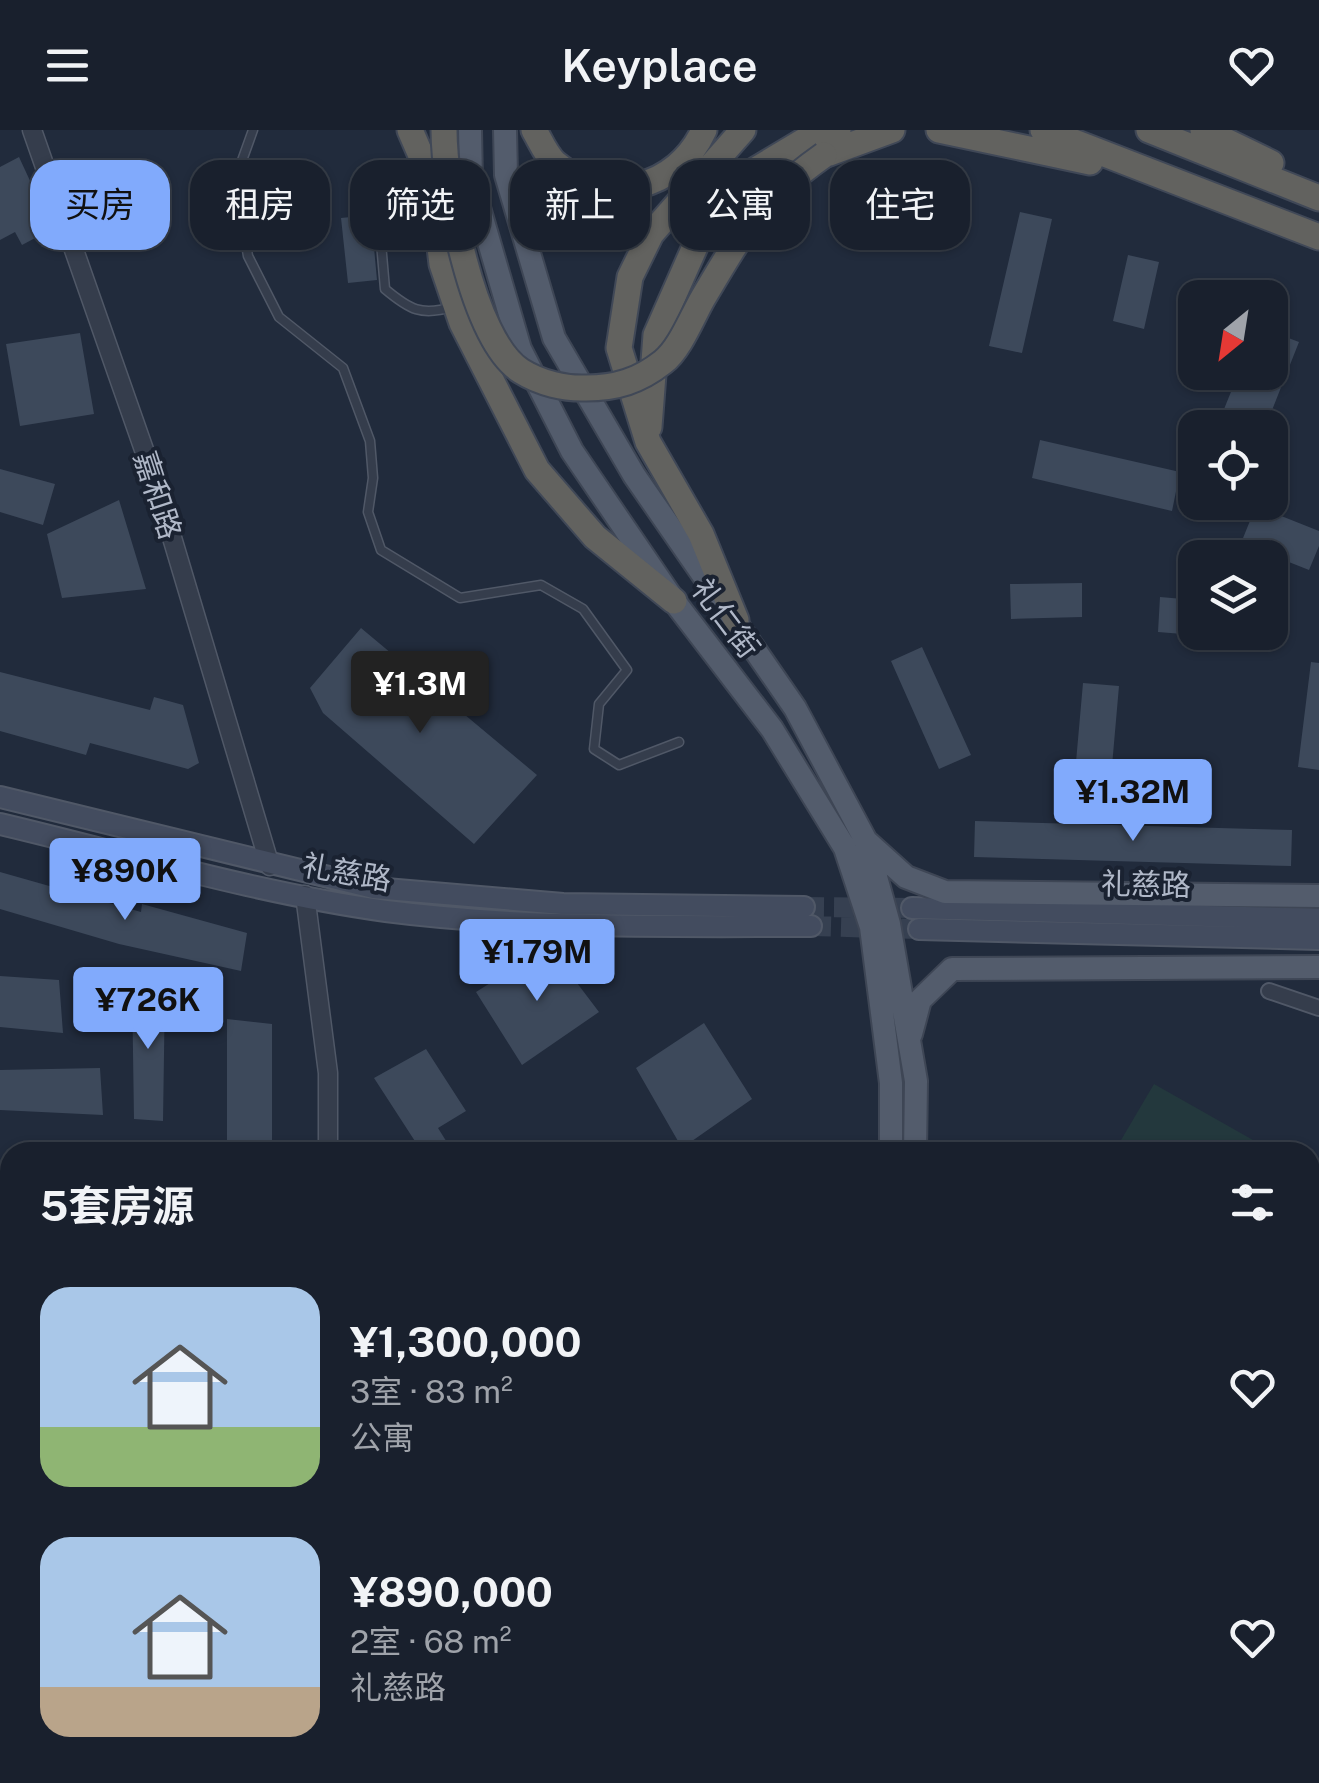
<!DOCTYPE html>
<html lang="zh">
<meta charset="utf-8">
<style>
:root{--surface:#19202d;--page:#262d39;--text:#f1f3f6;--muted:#9fa3aa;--line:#373e49;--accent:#81aafc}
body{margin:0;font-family:"Public Sans","Noto Sans SC",sans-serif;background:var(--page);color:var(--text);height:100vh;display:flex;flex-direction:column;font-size:38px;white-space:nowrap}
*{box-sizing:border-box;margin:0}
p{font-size:32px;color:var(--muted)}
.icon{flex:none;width:55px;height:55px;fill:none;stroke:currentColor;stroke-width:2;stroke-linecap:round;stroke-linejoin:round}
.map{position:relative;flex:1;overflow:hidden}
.side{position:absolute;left:0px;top:1012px;width:1320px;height:642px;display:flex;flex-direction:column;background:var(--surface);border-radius:30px 30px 0 0;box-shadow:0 2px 8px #0004,0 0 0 2px var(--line)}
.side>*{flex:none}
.guide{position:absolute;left:30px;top:30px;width:1260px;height:90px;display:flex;gap:20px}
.needle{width:65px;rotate:210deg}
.tools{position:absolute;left:1178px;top:150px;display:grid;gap:20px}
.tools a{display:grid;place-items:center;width:110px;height:110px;border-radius:20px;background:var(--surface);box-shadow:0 2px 8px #0004,0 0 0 2px var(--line);font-size:50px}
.price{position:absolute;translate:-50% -85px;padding:0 22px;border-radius:10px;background:var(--accent);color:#111;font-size:32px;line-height:65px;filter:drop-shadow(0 2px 5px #0008)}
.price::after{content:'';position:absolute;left:50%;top:60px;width:30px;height:22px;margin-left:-15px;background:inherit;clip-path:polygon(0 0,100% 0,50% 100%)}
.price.current{background:#222;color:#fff}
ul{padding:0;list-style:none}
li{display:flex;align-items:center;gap:30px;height:250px;padding:0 40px}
li span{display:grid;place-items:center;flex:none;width:280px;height:200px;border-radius:30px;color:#555}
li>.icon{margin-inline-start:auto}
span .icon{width:120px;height:120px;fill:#fffc;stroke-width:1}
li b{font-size:42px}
h2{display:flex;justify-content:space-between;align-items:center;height:120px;padding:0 40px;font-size:42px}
.chip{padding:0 35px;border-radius:30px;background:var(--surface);box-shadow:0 2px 8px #0004,0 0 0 2px var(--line);font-size:35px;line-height:90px}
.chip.current{background:var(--accent);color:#111}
header{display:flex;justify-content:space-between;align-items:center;height:130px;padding:0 40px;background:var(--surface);font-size:45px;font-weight:600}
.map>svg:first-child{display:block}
.grass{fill:#23383d}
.building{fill:#3d495b}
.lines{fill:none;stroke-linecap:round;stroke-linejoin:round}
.secondary-tunnel{stroke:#364051;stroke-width:20;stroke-dasharray:20 10;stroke-linecap:butt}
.service-casing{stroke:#505867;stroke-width:11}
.minor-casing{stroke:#505867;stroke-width:18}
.tertiary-casing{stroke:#505867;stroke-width:21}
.secondary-casing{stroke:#505867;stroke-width:24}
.primary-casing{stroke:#3e4655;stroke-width:26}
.trunk-casing{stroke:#404857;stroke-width:29}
.service{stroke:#353d4c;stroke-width:8}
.minor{stroke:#353d4c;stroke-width:14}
.tertiary{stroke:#353d4c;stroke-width:18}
.secondary{stroke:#434c5f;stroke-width:20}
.primary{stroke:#535c6c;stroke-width:22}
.trunk{stroke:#62625f;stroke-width:25}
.trunk-bridge-casing{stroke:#404857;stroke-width:29;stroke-linecap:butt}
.trunk-bridge{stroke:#62625f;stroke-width:25}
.labels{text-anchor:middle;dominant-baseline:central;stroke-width:8;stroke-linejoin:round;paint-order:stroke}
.street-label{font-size:30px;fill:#b0b8c8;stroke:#1a2231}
</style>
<header><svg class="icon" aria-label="menu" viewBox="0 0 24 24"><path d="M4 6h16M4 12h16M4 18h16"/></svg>Keyplace<svg class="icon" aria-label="heart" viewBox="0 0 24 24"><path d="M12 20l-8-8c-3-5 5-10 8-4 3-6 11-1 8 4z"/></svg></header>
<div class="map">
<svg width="1319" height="1653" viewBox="0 0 1319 1653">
<rect width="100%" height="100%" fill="#212b3c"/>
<path class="grass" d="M1154 954 1274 1022H1114Z"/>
<path class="building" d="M19 27 57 109 42 117 37 107 22 115 15 102 0 110V37Z
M1020 82 1052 89 1022 223 989 216Z
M371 85 377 150 348 153 341 88Z
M1128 125 1159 132 1144 199 1113 191Z
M1270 201 1299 212 1265 298 1218 294 1239 242H1270Z
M80 203 94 284 20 296 6 214Z
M1040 310 1180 342 1172 381 1032 348Z
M0 339 55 354 43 395 0 382Z
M119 370 146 459 62 468 47 404Z
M1256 376 1319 401V416L1309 440 1241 413Z
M1082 453V487L1011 489 1010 454Z
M1160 467 1195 470V505L1158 502Z
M361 498 537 645 474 714 323 583 310 558Z
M922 517 971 625 939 639 891 531Z
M1311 532 1319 533V640L1298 637Z
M0 542 150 580 154 567 183 575 199 633 188 639 90 613 86 625 0 601Z
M1083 553 1119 556 1112 636 1076 632Z
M975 691 1292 700 1291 736 974 727Z
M0 742 141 782 142 774 247 803 241 841 119 814 0 779Z
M549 816 599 882 522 935 476 862Z
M0 846 59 850 63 903 0 897Z
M132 854 165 858 163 991 134 989Z
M227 889 272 894V1022H227Z
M704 893 752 969 682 1018 636 938Z
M426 919 466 981 438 998 453 1022H422L374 948Z
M100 938 103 985 0 980V940Z"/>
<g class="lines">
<path class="secondary-tunnel" d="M804 777 912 778
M811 796 919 799"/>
<g class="service-casing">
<path id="service" d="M253 0 235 50 248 126 279 187 343 238 370 311 373 348 368 382 381 420 460 468 541 455 583 479 627 540 599 574 594 619 619 635 679 612
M428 53 398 63 378 78 385 159C410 180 421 186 453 177"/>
</g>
<g class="minor-casing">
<path id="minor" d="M1269 861 1319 878
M0 1118H10"/>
</g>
<g class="tertiary-casing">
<path id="tertiary" d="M32 0 156 354 270 736
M305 765 328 943V1022
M1310 1592H1319
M0 1629 10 1626
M705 1653 730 1645
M769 1653 793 1645"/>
</g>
<g class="secondary-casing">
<path id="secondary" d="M0 667 374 758 563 774 804 777
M0 694C127 724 256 763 386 781 526 799 669 796 811 796
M912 778 1319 789
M919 799 1319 809"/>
</g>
<g class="primary-casing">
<path id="primary" d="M470 0 471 50 520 219 572 321 674 471 772 599 845 718 871 797 891 953V1022
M505 0 506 45 554 208 634 345 795 578 866 711 889 794 916 951 915 1022
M866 711 906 747 945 762 1319 766
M911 904 920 870 952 839 1319 837
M892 1645V1653
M915 1645V1653"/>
</g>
<g class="trunk-casing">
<path id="trunk" d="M410 0 432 51 442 134 462 193 537 340 595 407 674 471
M534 0C540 10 546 25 555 33 607 77 677 59 704 0
M939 0 1090 32
M1043 0 1319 107
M1149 0 1319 68
M1203 0 1271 33
M824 25 892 0
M649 297 656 205 705 94 749 44 804 11 838 0
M736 490 701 404 648 312 619 218 630 147 651 104 743 0"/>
</g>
<use href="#service" class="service"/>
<use href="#minor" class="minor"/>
<use href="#tertiary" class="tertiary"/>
<use href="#secondary" class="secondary"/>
<use href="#primary" class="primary"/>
<use href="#trunk" class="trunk"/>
<g class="trunk-bridge-casing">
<path id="trunk-bridge" d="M444 0C444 56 472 210 521 241 540 253 565 259 586 258 616 258 639 251 663 232 680 219 692 187 703 168 742 102 760 70 824 25"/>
</g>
<use href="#trunk-bridge" class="trunk-bridge"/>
</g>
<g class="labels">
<g class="street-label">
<text transform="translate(158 365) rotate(72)">嘉和路</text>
<text transform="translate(726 488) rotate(53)">礼仁街</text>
<text transform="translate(347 742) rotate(10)">礼慈路</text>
<text transform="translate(1146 754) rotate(1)">礼慈路</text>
</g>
</g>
</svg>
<div class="tools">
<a><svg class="needle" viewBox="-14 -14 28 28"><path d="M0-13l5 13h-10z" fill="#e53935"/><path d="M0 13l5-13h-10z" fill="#9fa3aa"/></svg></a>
<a><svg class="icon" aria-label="locate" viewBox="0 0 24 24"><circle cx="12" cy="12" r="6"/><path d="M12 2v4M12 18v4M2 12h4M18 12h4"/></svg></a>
<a><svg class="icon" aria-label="layers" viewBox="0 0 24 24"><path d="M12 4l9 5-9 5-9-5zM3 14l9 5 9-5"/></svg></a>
</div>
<b class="price current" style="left:420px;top:606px">¥1.3M</b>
<b class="price" style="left:1133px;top:714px">¥1.32M</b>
<b class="price" style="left:125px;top:793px">¥890K</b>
<b class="price" style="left:537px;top:874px">¥1.79M</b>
<b class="price" style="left:148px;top:922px">¥726K</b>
<div class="guide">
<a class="chip current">买房</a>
<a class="chip">租房</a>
<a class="chip">筛选</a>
<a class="chip">新上</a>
<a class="chip">公寓</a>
<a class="chip">住宅</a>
</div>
<section class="side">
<h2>5套房源<svg class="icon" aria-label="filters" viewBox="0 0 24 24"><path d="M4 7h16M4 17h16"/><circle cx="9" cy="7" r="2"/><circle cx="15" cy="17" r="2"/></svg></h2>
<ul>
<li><span style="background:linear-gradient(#a9c7e8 70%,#8fb573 0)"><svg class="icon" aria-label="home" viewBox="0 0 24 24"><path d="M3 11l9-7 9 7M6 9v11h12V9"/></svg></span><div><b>¥1,300,000</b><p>3室 · 83 m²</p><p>公寓</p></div><svg class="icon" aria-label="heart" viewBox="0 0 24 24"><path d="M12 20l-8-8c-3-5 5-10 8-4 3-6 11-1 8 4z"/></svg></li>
<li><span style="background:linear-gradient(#a9c7e8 75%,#b9a48a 0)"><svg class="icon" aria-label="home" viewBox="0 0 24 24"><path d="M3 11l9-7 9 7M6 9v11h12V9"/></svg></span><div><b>¥890,000</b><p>2室 · 68 m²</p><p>礼慈路</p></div><svg class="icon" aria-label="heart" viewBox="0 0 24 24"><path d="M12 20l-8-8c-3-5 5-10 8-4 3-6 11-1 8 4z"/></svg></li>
</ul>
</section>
</div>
